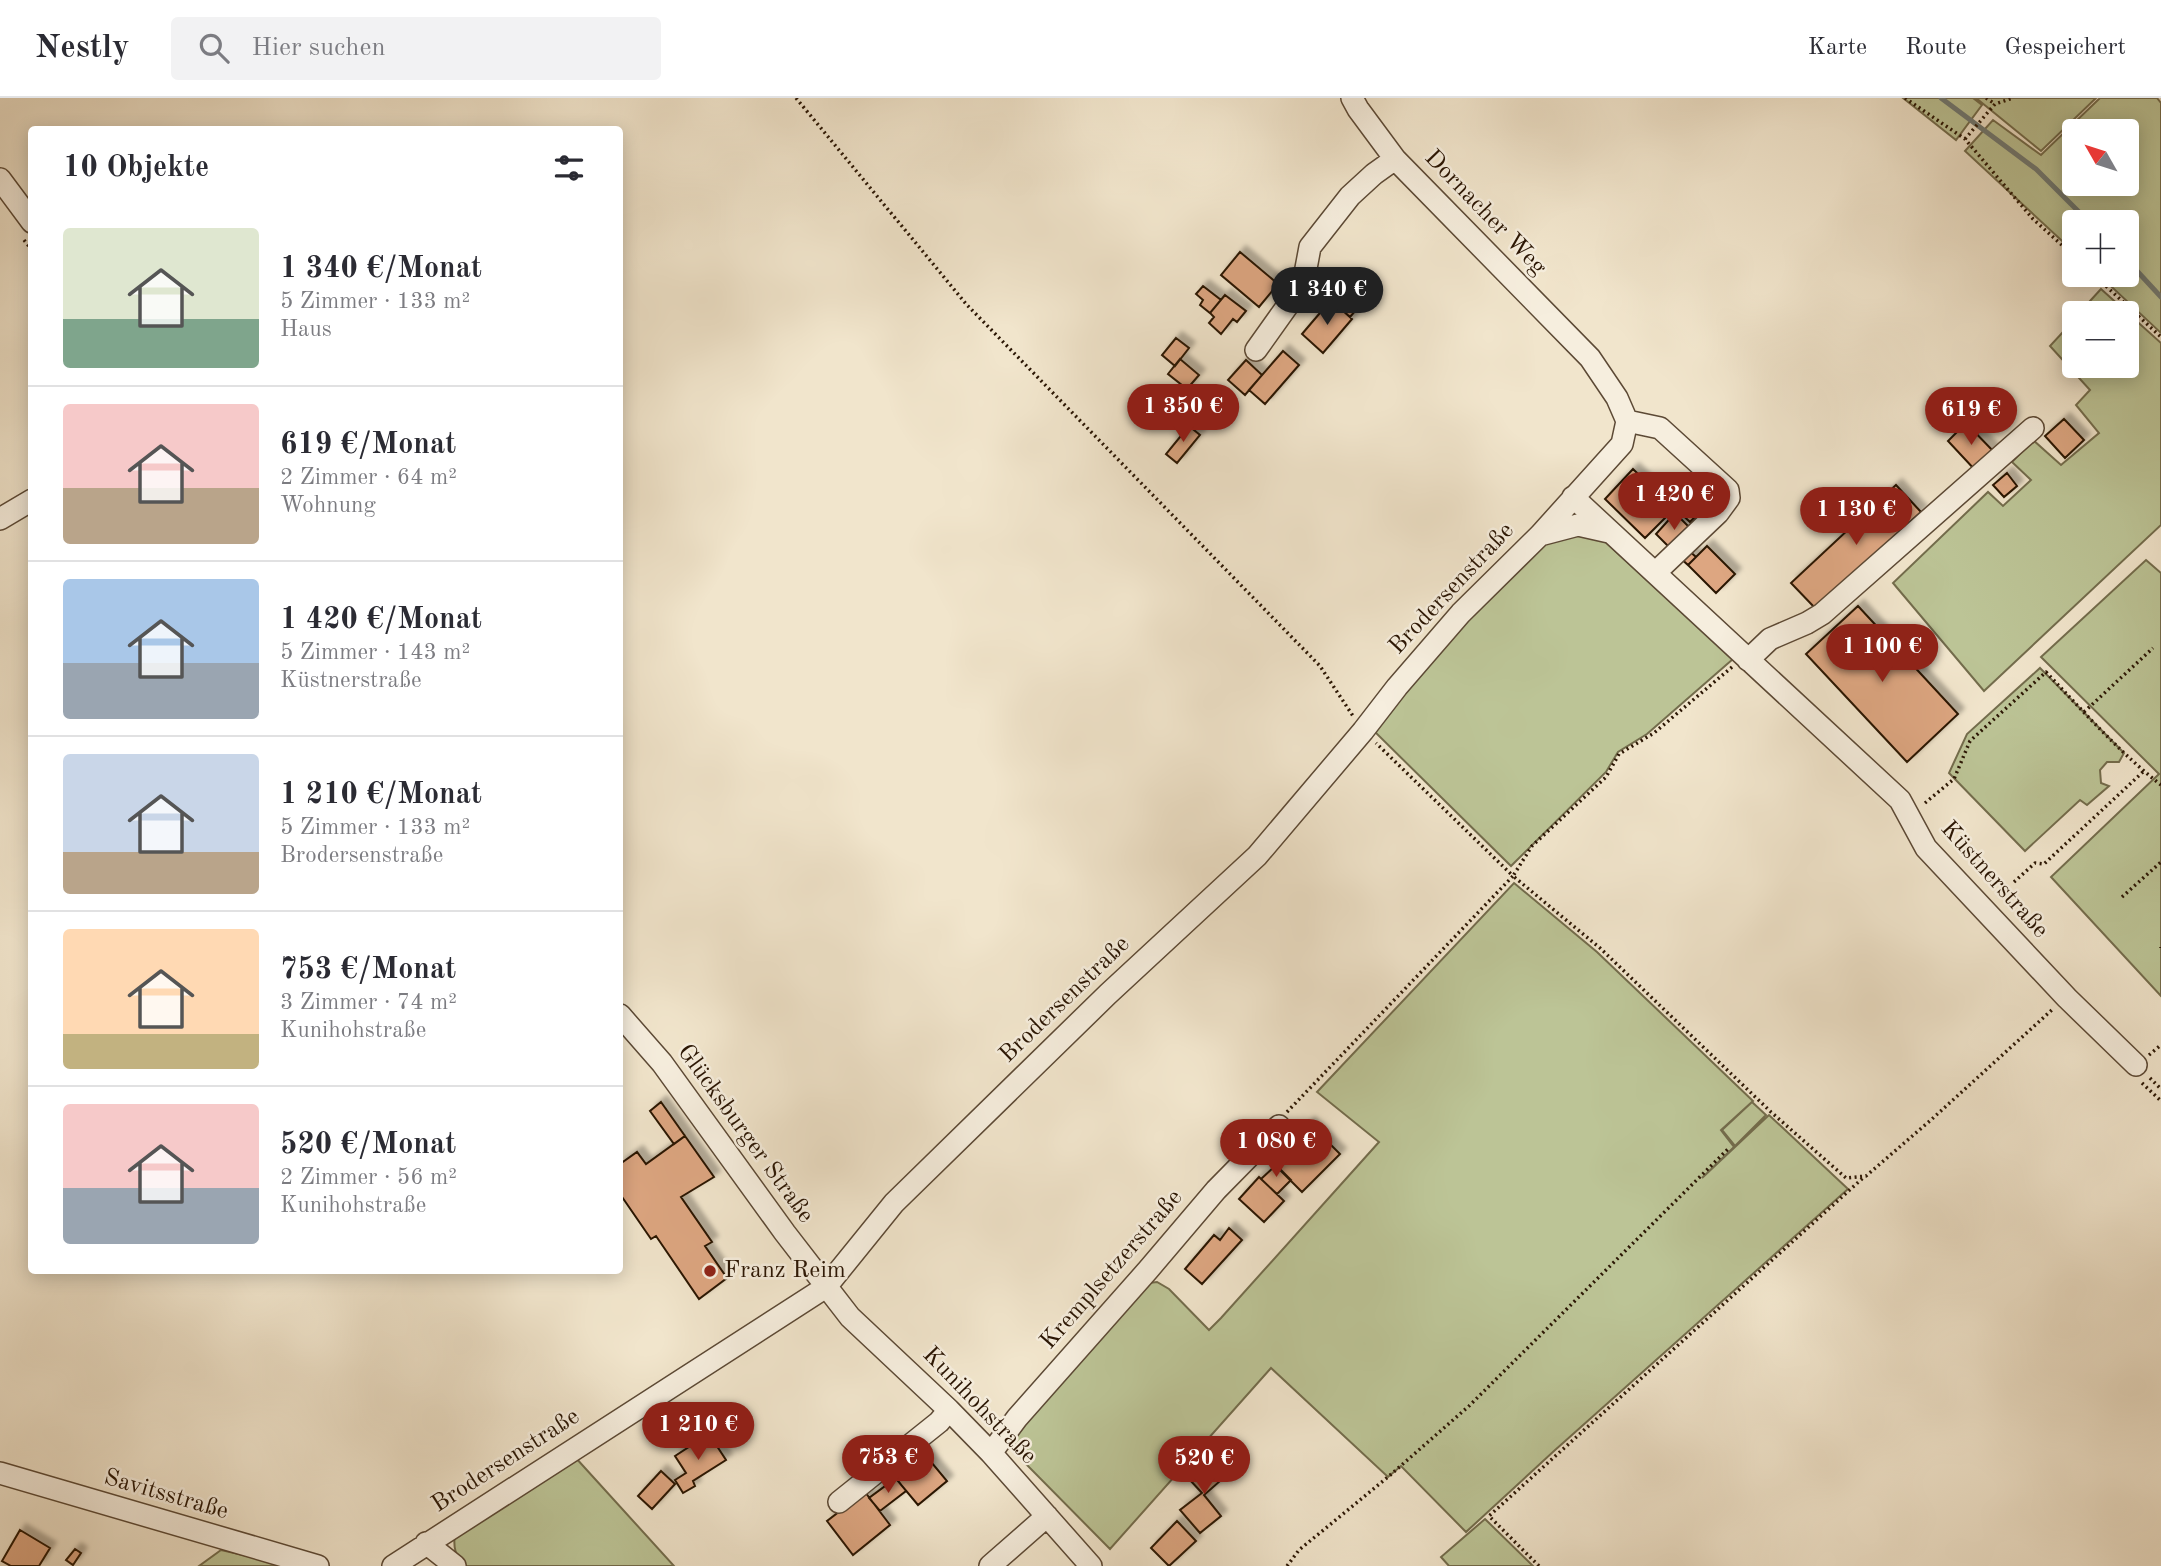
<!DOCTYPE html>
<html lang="de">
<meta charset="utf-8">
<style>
:root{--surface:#fff;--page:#f2f2f3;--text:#2b2b33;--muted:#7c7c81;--line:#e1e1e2;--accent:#8f2418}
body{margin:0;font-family:"Old Standard TT",serif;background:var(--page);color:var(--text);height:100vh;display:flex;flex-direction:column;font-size:26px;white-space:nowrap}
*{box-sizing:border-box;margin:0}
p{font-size:23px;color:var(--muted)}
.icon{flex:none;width:38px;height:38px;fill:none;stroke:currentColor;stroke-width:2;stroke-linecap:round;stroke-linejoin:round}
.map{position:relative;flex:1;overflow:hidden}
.drawer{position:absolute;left:28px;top:28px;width:595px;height:1148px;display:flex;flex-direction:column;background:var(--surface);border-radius:7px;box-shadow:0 4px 18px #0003}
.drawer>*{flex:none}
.needle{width:46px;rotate:309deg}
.fabs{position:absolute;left:2062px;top:21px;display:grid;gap:14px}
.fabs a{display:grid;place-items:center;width:77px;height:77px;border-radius:7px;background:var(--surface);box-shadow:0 4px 18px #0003;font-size:35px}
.price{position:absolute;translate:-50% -60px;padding:0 16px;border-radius:24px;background:var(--accent);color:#fff;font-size:23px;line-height:46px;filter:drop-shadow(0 2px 4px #0008)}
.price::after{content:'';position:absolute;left:50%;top:42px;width:21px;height:16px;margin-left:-10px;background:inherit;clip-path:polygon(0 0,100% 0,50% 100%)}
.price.selected{background:#222;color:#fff}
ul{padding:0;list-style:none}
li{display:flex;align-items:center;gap:21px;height:175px;padding:0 35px}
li+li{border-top:2px solid var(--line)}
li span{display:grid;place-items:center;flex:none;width:196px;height:140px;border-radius:7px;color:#555}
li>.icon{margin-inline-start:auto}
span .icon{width:84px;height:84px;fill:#fffc;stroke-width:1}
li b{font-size:30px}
h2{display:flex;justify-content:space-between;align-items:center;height:84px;padding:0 35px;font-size:30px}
header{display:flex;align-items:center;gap:42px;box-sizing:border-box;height:98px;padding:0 35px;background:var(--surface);border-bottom:2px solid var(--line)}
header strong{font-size:33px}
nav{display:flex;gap:38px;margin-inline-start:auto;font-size:24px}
.search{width:490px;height:63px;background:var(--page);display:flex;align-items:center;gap:18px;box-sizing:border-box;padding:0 24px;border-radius:7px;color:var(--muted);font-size:26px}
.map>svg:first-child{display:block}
.green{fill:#bcc496;stroke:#736c4c;stroke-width:2;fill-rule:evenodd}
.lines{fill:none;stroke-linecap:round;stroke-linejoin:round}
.stream{stroke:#707a75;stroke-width:5}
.building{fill:#dda681;stroke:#2a1503;stroke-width:2;filter:url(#shadow)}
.minor-casing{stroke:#5c4935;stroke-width:24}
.path{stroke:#2a1503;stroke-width:3.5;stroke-dasharray:2 3.5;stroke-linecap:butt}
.minor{stroke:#f6eede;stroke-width:21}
.poi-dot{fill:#8f2418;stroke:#f6eede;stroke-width:2.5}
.labels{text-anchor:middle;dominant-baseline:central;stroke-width:5;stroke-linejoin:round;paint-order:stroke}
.street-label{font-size:24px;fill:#2a1503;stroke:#f6eede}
.poi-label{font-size:24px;fill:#2a1503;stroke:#f6eede;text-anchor:start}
</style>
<header>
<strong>Nestly</strong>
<div class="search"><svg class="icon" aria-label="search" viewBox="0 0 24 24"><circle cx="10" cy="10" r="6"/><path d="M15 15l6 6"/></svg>Hier suchen</div>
<nav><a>Karte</a><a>Route</a><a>Gespeichert</a></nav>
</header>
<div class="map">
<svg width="2161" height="1468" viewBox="0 0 2161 1468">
<defs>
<filter id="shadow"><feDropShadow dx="6" dy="-6" stdDeviation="2" flood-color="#0004"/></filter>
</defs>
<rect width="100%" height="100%" fill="#f1e5cc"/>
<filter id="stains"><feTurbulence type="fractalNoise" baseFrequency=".00286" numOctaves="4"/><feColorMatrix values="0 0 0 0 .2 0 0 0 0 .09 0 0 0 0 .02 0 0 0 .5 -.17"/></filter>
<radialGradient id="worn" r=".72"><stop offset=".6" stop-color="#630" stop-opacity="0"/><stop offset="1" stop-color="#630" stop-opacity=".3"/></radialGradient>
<path class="green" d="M1903 0H1973L1982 7 1956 42Z
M1976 0H2096L2041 53Z
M2100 0H2157L2161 5V235L2099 177H2126V124H2074V154L1965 53 1993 22 2041 57ZM2074 33H2126V86H2074Z
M2101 191 2161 245V427L1984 593 1893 485 1988 394 2003 408 2031 382 2012 364 2033 342 2061 367 2099 335 2076 307 2090 292 2050 248 2074 222V268H2126V215H2079Z
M1572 437 1600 439 1733 561 1647 636 1618 654 1606 674 1511 768 1374 633 1460 529 1544 446Z
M2146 462 2161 475V898L2051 779 2159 676 2041 559Z
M2040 570 2124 655 2119 664H2107L2100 672 2101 685 2109 688 2087 707 2080 702 2025 753 1949 675 1967 636Z
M1514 785 1597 854 1753 1003 1721 1032 1734 1049 1702 1080 1769 1017 1848 1091 1554 1353 1466 1434 1401 1368 1388 1379 1271 1270 1110 1451 1022 1362 1014 1342 1018 1326 1149 1185 1157 1184 1169 1191 1209 1232 1221 1220 1379 1044 1317 994Z
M1752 1004 1766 1017 1735 1048 1722 1032Z
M575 1359 674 1468H465C455 1458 453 1449 455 1435Z
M1485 1421 1533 1468H1449L1441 1459Z
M221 1452 292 1468H199Z"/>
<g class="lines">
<path class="stream" d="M1941 0 2036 71 2089 124
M2126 161 2161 199"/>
</g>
<path class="building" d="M1240 154 1278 186 1259 209 1221 177Z
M1203 188 1221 202 1210 215 1200 207 1203 202 1196 196Z
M1343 188 1362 205 1350 219 1331 202Z
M1225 197 1246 213 1237 224 1233 221 1221 236 1209 225 1214 219 1210 215Z
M1331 202 1352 221 1323 255 1302 236Z
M1176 240 1189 250 1175 268 1162 257Z
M1283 253 1299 267 1265 306 1249 292Z
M1180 261 1199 277 1187 291 1168 276Z
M1246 262 1262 277 1245 297 1228 282Z
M2064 321 2084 342 2065 360 2045 338Z
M1966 325 1995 355 1976 373 1948 343Z
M1189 328 1200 337 1177 365 1166 356Z
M1633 371 1674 411 1645 440 1605 401Z
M2007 375 2017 388 2004 399 1993 387Z
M1703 381 1718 395 1690 424 1675 410Z
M1896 387 1921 414 1816 511 1791 485Z
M1675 415 1693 433 1673 453 1656 436Z
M1707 448 1735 476 1716 495 1688 467Z
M1686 450 1696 459 1688 467 1678 458Z
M1858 508 1958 616 1907 664 1806 556Z
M661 1004 685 1038 674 1046 650 1013Z
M1309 1025 1340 1056 1302 1094 1271 1063Z
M685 1038 714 1079 681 1099 712 1144 705 1148 727 1180 699 1201 656 1138 651 1141 620 1096V1066L637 1054 646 1066Z
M1276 1067 1291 1082 1277 1096 1261 1081Z
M1259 1079 1284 1103 1264 1124 1239 1101Z
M1229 1130 1242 1142 1202 1186 1185 1171 1214 1137 1220 1142Z
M709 1336 726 1362 693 1383 695 1388 683 1395 675 1382 686 1375 675 1358Z
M922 1353 947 1383 918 1407 892 1376Z
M1213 1359 1228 1376 1204 1397 1221 1418 1200 1435 1180 1412 1202 1395 1189 1381Z
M661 1373 675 1386 652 1411 638 1398Z
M896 1380 906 1393 880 1413 869 1400Z
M865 1394 890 1427 853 1457 827 1423Z
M1177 1423 1196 1443 1169 1468 1151 1450Z
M20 1432 50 1450 39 1468H11L2 1463Z
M75 1451 81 1455 73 1467 66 1462Z"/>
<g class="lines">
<g class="minor-casing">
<path id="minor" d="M0 81 32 124
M1256 252 1298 193 1304 181 1310 149 1350 98 1374 76 1395 61
M1627 323 1660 330 1728 392 1729 400 1718 415 1655 475
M1573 399 1900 702 1926 750 2067 900 2136 967
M0 421 32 402
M1540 437 1578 427 1609 434
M1748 562 1770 541 1807 525 1822 516 2033 330
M620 917 662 965 785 1135 850 1219 949 1312 991 1355 1091 1468
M991 1355 1017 1320 1148 1172 1216 1092 1279 1028
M0 1375 318 1468
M839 1404 939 1324 949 1312
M426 1445 455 1468
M393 1468 826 1189 894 1105 1108 896 1257 758 1363 633 1397 589 1461 515 1540 437 1622 346 1627 323 1617 300 1590 260 1395 61 1358 11 1352 0
M990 1468 1047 1418"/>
</g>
<path class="path" d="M796 0 967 207 1320 568 1353 618
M1905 0 1965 41 2033 121 2074 158
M1986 0 1995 6
M1965 41 1995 6 2013 0
M24 142 32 152
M2094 177 2161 239
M1732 569 1654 635 1619 656 1606 679 1532 748 1513 778 1600 850 1771 1014 1846 1080 1866 1078 1932 1021 2054 910
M2084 614 2153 550
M1925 705 1954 681 1970 643 2046 574C2083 613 2119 654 2161 687
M2014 784 2035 765 2044 766 2144 673
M2122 799 2161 764
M2161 850V849
M2149 957 2161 947
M2150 980 2161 991
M2142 985 2161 1003
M1287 1014 1513 778 1376 645
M1287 1468 1299 1452 1388 1379 1469 1308 1730 1049
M1539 1468 1489 1418 1864 1079"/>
<use href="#minor" class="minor"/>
</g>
<circle class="poi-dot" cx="710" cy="1173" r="7"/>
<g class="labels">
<g class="street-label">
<text transform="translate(1485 115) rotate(46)">Dornacher Weg</text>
<text transform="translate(1452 491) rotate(-47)">Brodersenstraße</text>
<text transform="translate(1994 782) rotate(48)">Küstnerstraße</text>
<text transform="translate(1065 902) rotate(-44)">Brodersenstraße</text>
<text transform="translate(745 1036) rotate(54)">Glücksburger Straße</text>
<text transform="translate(1112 1172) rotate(-49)">Kremplsetzerstraße</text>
<text transform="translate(979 1308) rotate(46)">Kunihohstraße</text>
<text transform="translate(506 1363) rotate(-33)">Brodersenstraße</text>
<text transform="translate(166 1397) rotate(16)">Savitsstraße</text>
</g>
<g class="poi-label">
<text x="724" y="1173">Franz Reim</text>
</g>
</g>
<rect width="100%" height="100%" filter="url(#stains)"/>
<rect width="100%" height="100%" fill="url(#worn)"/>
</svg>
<div class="fabs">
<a><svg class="needle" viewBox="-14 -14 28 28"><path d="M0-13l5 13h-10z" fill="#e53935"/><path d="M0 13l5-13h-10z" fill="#7c7c81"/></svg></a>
<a>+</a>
<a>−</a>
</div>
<b class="price selected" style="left:1327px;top:229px">1 340 €</b>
<b class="price" style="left:1183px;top:346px">1 350 €</b>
<b class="price" style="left:1971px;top:349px">619 €</b>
<b class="price" style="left:1674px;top:434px">1 420 €</b>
<b class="price" style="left:1856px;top:449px">1 130 €</b>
<b class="price" style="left:1882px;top:586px">1 100 €</b>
<b class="price" style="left:1276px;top:1081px">1 080 €</b>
<b class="price" style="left:698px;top:1364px">1 210 €</b>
<b class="price" style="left:888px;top:1397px">753 €</b>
<b class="price" style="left:1204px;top:1398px">520 €</b>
<section class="drawer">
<h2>10 Objekte<svg class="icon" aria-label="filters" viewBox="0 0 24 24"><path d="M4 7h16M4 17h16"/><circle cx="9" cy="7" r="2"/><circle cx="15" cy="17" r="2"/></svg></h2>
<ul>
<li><span style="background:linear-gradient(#dfe7d0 65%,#7fa58c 0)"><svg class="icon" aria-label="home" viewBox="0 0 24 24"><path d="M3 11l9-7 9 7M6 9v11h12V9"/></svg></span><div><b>1 340 €/Monat</b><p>5 Zimmer · 133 m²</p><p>Haus</p></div></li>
<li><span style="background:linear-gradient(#f6c9c9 60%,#b9a48a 0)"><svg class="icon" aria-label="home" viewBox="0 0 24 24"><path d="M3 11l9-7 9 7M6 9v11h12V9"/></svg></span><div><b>619 €/Monat</b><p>2 Zimmer · 64 m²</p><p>Wohnung</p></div></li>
<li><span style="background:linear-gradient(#a9c7e8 60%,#9aa5b1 0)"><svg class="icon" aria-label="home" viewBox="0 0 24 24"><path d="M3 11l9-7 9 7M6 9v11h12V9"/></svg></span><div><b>1 420 €/Monat</b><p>5 Zimmer · 143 m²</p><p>Küstnerstraße</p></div></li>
<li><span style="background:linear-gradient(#c9d6e8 70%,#b9a48a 0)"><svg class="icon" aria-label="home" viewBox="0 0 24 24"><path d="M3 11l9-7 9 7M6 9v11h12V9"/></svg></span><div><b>1 210 €/Monat</b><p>5 Zimmer · 133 m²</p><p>Brodersenstraße</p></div></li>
<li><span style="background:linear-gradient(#ffd9b3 75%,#c2b280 0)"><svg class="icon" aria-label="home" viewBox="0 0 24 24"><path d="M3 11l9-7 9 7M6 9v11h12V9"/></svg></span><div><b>753 €/Monat</b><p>3 Zimmer · 74 m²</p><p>Kunihohstraße</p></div></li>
<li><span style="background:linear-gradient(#f6c9c9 60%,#9aa5b1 0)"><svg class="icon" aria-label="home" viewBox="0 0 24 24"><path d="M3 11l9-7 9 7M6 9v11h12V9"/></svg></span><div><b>520 €/Monat</b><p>2 Zimmer · 56 m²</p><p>Kunihohstraße</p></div></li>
</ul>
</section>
</div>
